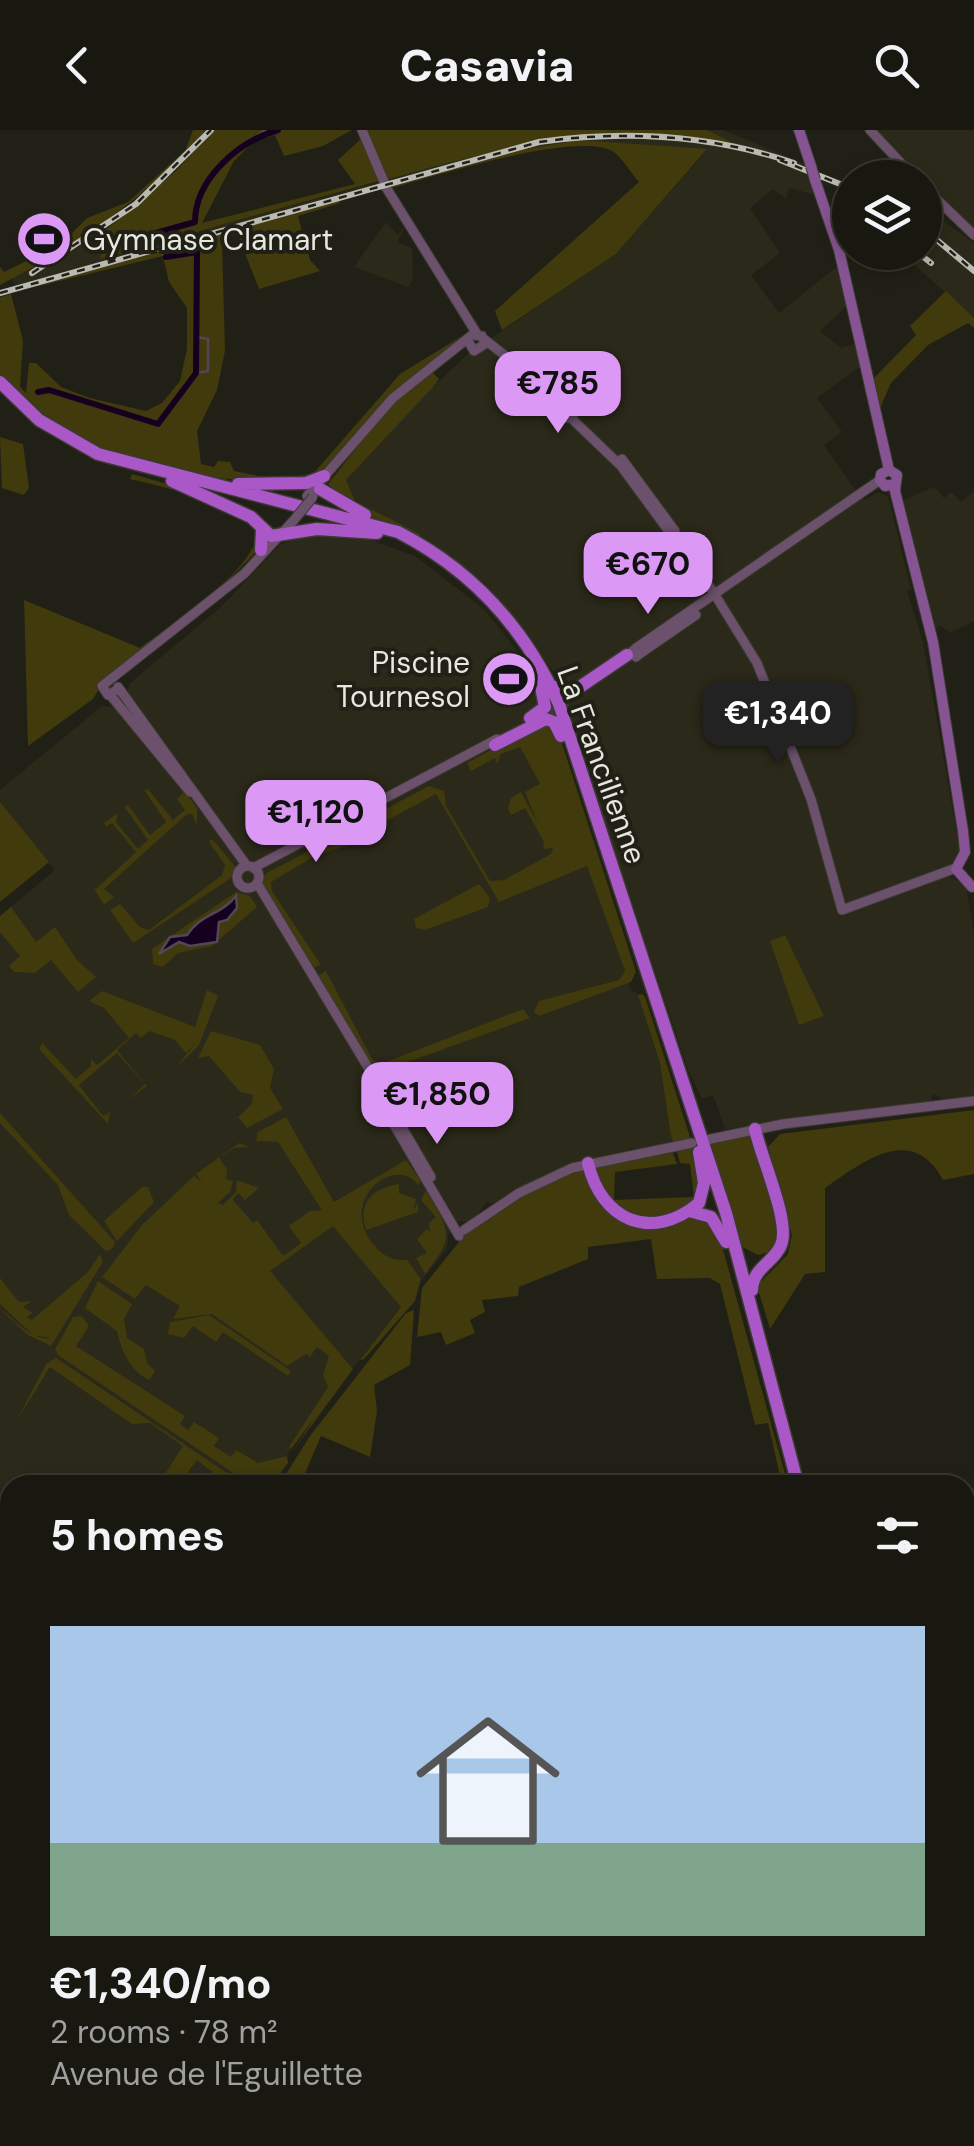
<!DOCTYPE html>
<meta charset="utf-8">
<style>
:root{--surface:#191810;--page:#222119;--text:#f1f3f6;--muted:#9fa09f;--line:#373730;--accent:#db99f5}
body{margin:0;font-family:"DM Sans",sans-serif;background:var(--page);color:var(--text);height:100vh;display:flex;flex-direction:column;font-size:38px;white-space:nowrap}
*{box-sizing:border-box;margin:0}
p{font-size:32px;color:var(--muted)}
.icon{flex:none;width:55px;height:55px;fill:none;stroke:currentColor;stroke-width:2;stroke-linecap:round;stroke-linejoin:round}
.map{position:relative;flex:1;overflow:hidden}
.sheet{position:absolute;left:0px;top:1345px;width:975px;height:672px;display:flex;flex-direction:column;background:var(--surface);border-radius:30px 30px 0 0;box-shadow:0 5px 15px #0003,0 0 0 2px var(--line)}
.sheet>*{flex:none}
.controls{position:absolute;left:832px;top:30px;display:grid;gap:20px}
.controls a{display:grid;place-items:center;width:110px;height:110px;border-radius:50%;background:var(--surface);box-shadow:0 5px 15px #0003,0 0 0 2px var(--line);font-size:50px}
.price{position:absolute;translate:-50% -85px;padding:0 22px;border-radius:20px;background:var(--accent);color:#111;font-size:32px;line-height:65px;filter:drop-shadow(0 2px 5px #0008)}
.price::after{content:'';position:absolute;left:50%;top:60px;width:30px;height:22px;margin-left:-15px;background:inherit;clip-path:polygon(0 0,100% 0,50% 100%)}
.price.current{background:#222;color:#fff}
ul{padding:0;list-style:none}
li{display:grid;align-content:center;gap:20px;height:530px;padding:0 50px}
li+li{border-top:2px solid var(--line)}
li span{display:grid;place-items:center;height:310px;border-radius:0px;color:#555}
li>.icon{margin-inline-start:auto}
span .icon{width:180px;height:180px;fill:#fffc;stroke-width:1}
li b{font-size:42px}
h2{display:flex;justify-content:space-between;align-items:center;height:120px;padding:0 50px;font-size:42px}
header{display:flex;justify-content:space-between;align-items:center;height:130px;padding:0 50px;background:var(--surface);font-size:45px;font-weight:800}
.map>svg:first-child{display:block}
.built{fill:#2b2919}
.green{fill:#403a0d}
.water{fill:#16001f;stroke:#554559;stroke-width:2.5}
.lines{fill:none;stroke-linecap:round;stroke-linejoin:round}
.stream{stroke:#554559;stroke-width:2.5}
.river{stroke:#16001f;stroke-width:6}
.secondary-tunnel{stroke:#3f3e34;stroke-width:9;stroke-dasharray:9 4.5;stroke-linecap:butt}
.secondary-casing{stroke:#3b3a33;stroke-width:11}
.primary-casing{stroke:#3b3a33;stroke-width:12}
.highway-casing{stroke:#3b3a33;stroke-width:15}
.secondary{stroke:#6b516b;stroke-width:9}
.primary{stroke:#865492;stroke-width:10}
.highway{stroke:#aa58c7;stroke-width:12}
.rail-casing{stroke:#bab9b2;stroke-width:6}
.rail{stroke:#212016;stroke-width:2.5;stroke-dasharray:8;stroke-linecap:butt}
.secondary-bridge-casing{stroke:#3b3a33;stroke-width:11;stroke-linecap:butt}
.primary-bridge-casing{stroke:#3b3a33;stroke-width:12;stroke-linecap:butt}
.secondary-bridge{stroke:#6b516b;stroke-width:9}
.primary-bridge{stroke:#865492;stroke-width:10}
.labels{text-anchor:middle;dominant-baseline:central;stroke-width:8;stroke-linejoin:round;paint-order:stroke}
.poi-label{font-size:30px;fill:#e7e6df;stroke:#212016;text-anchor:start}
.street-label{font-size:30px;fill:#e7e6df;stroke:#212016}
</style>
<header><svg class="icon" aria-label="back" viewBox="0 0 24 24"><path d="M15 5l-7 7 7 7"/></svg>Casavia<svg class="icon" aria-label="search" viewBox="0 0 24 24"><circle cx="10" cy="10" r="6"/><path d="M15 15l6 6"/></svg></header>
<div class="map">
<svg width="974" height="2016" viewBox="0 0 974 2016">
<rect width="100%" height="100%" fill="#212016"/>
<path class="built" d="M206 0H213L143 71 101 128 382 51 385 58 18 160 12 149 115 86Z
M707 0H723L805 34 816 65 789 58 786 69 773 59 750 78 780 123 751 145 779 183 839 135 848 175 820 201 841 218 860 212 865 233 817 268 842 302 824 315 855 360 865 370 878 362 888 367 911 459 907 461 923 512 960 721 949 738 950 747 966 755 974 804V967L947 971 933 964 930 973 725 999 713 965 702 969 689 942 554 542 487 455 447 423 354 369 346 350 398 290 468 224 616 124 707 20 579 10 502 23 389 54 387 49 537 9 615 1 727 12Z
M877 0H974V102L925 53V48L919 47Z
M925 78 974 113V188L901 123 925 122Z
M386 92 398 105 407 93 397 112 412 118 413 149 408 157 354 137Z
M934 357 944 368 952 362 961 372 974 361V491L950 503 941 496 934 499 903 370Z
M301 406 362 407 415 426 485 480 517 521 538 560 626 845 631 860 638 864 660 933 674 1013 636 1020 629 1017 630 1021 585 1031 495 1074 487 1072 471 1093 459 1091 449 1101 447 1118 292 1317 276 1343 283 1355H10V1474L0 1465V786L55 740 0 672V660L102 576 116 577 127 568 129 554 221 477 280 415Z
M965 1863 969 1881H974V2016H904L903 2008H965Z"/>
<path class="green" d="M193 0H206C148 66 78 115 0 155V137L4 142 61 114 87 88 128 72 185 21Z
M213 0H352L323 16 284 26 275 5 253 12 234 31 202 93 355 54 338 30 363 7 382 50 100 129 106 100 177 40Z
M364 0H707L731 12C592 0 517 12 386 50Z
M579 10 707 19 616 124 502 200 495 181 639 52C631 43 623 29 614 22 578 0 436 46 392 58L389 54 502 23Z
M338 70 340 73 298 86 310 130 320 141 259 159 237 103 222 110 225 221 217 260 197 301 201 334 214 337 218 331 230 332 234 341 275 349 313 344 400 244 462 206 378 278 320 346C207 362 78 333 0 245V167L11 164 23 211 20 257 26 263 29 233H36L61 257 90 268 146 281 162 273 180 251 187 219V178L169 152 163 126 18 161Z
M946 161 974 188V198L968 193 928 215 891 253 880 278 873 249 916 205 910 196Z
M433 243 439 249 433 257 346 350 355 371 420 404 418 408 363 383 328 354 396 268Z
M0 307 23 314 29 358 24 365 2 358Z
M132 344C167 354 235 371 260 398V417C239 442 132 543 106 547L93 569 28 616 24 470 140 518C172 494 249 444 257 406 247 375 160 356 130 349Z
M544 591 557 598 636 842 631 852 539 886 534 882 539 871 619 850 625 841 587 736 499 772 436 664 362 704 357 699 359 693 429 656 444 661 446 676 490 751 504 750 551 724 553 718 543 719 544 712 525 678 511 685 508 678 511 668 521 662 538 694 525 662 540 654 520 617 501 624 497 634 495 628 471 641 467 633Z
M148 659 173 690 185 680 177 669 185 661 197 678V696L192 684H187L104 759 114 767 104 775 93 757 96 759 136 722 112 693 106 697 104 693 118 683 116 692 138 719 148 710 124 676 128 675 150 705 166 692 144 660Z
M0 672 49 732 0 772Z
M349 700 354 704 352 714 315 726 271 752 272 761 321 835 312 838 260 753 267 743Z
M212 709 235 736 231 748 133 813 110 780 120 774 140 797 149 800 222 745 225 735 209 712Z
M479 754 490 768 488 777 425 800 416 798 414 789Z
M236 762 250 766 257 777 212 816 178 823 163 837 153 834 152 819Z
M11 777 36 812 55 797 77 830 96 847 78 862 51 830 35 843 14 842 9 836 20 826 0 802V786Z
M785 805 824 886 799 895 770 811Z
M326 841 372 929 381 934 523 879 530 888 377 943 318 846Z
M207 860 218 866 199 915 176 938 196 912 186 923 175 910 150 901 141 908 136 903 117 920 147 956 128 970 145 954 117 923 79 955 103 986 110 982 108 994 39 919 47 906 42 913 76 949 91 936V929L97 935 129 908 104 878 89 871 102 861 195 897Z
M643 864 645 867 691 1010 674 1013 671 1006 660 933 638 865Z
M211 901 260 915 274 939 270 958 283 979 247 998 238 987 252 974 253 965 240 962 209 926 198 928Z
M974 980V1044L943 1050C912 993 864 1031 825 1058V1142L805 1144 770 1199 757 1156 788 1124 792 1105 768 1017 780 1004Z
M0 983 115 1112 112 1119 106 1121 69 1085 58 1055 0 993Z
M286 987 334 1072 406 1030 421 1051 418 1055C396 1024 337 1069 373 1114 383 1126 392 1131 407 1130L421 1149 415 1171 364 1229 360 1230 401 1177 333 1096 270 1141 353 1239 292 1322 316 1286 291 1319 289 1317 328 1257 323 1245 329 1226 317 1217 310 1227 306 1224 287 1236 212 1184 173 1189 180 1176 146 1155 135 1169 102 1147 142 1095 194 1046 202 1052 196 1044 239 1013 249 1017 234 1018 219 1028 227 1039 226 1049 233 1051 230 1062 218 1073 223 1075 236 1062 237 1050 259 1058 245 1070 238 1063 233 1070 253 1093 257 1090 283 1126 301 1113 289 1096 310 1081 322 1080 278 1012 256 1011 258 1002Z
M750 1005C762 1020 783 1093 777 1111 773 1121 767 1123 758 1125L741 1116 707 1012Z
M692 1015 702 1050 698 1072 654 1089 619 1084 593 1039 672 1021 677 1034 615 1042 614 1070 694 1067 690 1034 680 1033 677 1022Z
M583 1039 623 1090 702 1084 719 1105 788 1355H782L768 1293 755 1295 720 1154 710 1148 657 1149 651 1109 588 1117V1129L519 1157 518 1166 482 1170 485 1182 470 1190 475 1203 446 1215 441 1202 417 1207 422 1158 467 1102 545 1051Z
M399 1054V1063L416 1069 413 1081 418 1072V1082L366 1100C357 1072 373 1058 399 1054Z
M142 1057H148L154 1072 117 1111 104 1091Z
M426 1060C450 1102 456 1105 425 1144L416 1128 427 1123 417 1109 427 1099 430 1102 429 1093 436 1087 421 1070Z
M100 1124 103 1132 51 1216 28 1205 0 1179C13 1186 29 1211 51 1208L33 1205 0 1174V1148L19 1172 32 1171 23 1177 33 1183 27 1187 32 1190 88 1142Z
M98 1151 132 1174 124 1189 127 1208 144 1219 147 1233 155 1241 149 1250C130 1240 122 1223 117 1201L85 1178Z
M414 1180 410 1235 374 1255 377 1281 370 1327 321 1306 300 1355H279L310 1306 406 1183Z
M209 1185 291 1241 288 1246 223 1202 216 1212 193 1196 184 1208 168 1204 170 1192Z
M82 1186 89 1196 76 1216 185 1286 180 1294 188 1300 194 1292 219 1308 214 1316 231 1327 236 1320 258 1333 287 1326 288 1333 271 1355H251L58 1225 55 1219 73 1187Z
M56 1228 245 1355H229L197 1330 179 1354 158 1355 183 1316 150 1293 132 1294 50 1237 16 1292 46 1234Z
M0 1490 10 1499V1668L0 1662Z
M124 2008H255L253 2016H126Z
M364 2008H491V2016H361Z"/>
<path class="water" d="M236 766 237 778 227 790 219 792 217 812 190 816 179 812 159 824 170 807 187 805C200 784 221 785 236 766Z"/>
<g class="lines">
<path class="stream" d="M258 5 265 0
M196 243 208 241V209L197 207"/>
<path class="river" d="M156 103 195 92C195 48 240 11 278 0
M38 262 49 260 158 294 196 243 197 122 166 127"/>
<path class="secondary-tunnel" d="M548 582 567 571"/>
<g class="secondary-casing">
<path id="secondary" d="M362 0 387 59 477 204
M870 0 915 48
M925 58 974 105
M484 209 566 274
M560 281a7 7 0 1 1 14 0a7 7 0 1 1-14 0Z
M570 287 621 336 712 460 757 533 811 669 842 780 956 738
M622 329 675 401
M307 366 393 268 472 205 482 206 485 214 474 221 468 211
M636 518 880 350
M636 518 641 523 636 527 631 523Z
M641 523 696 485
M118 557 247 736
M118 559 108 565 102 556 244 444 294 390
M111 566 190 662
M237 747a11 11 0 1 1 22 0a11 11 0 1 1-22 0Z
M253 738 497 609
M257 753 372 944
M376 953 374 945 366 947 459 1106
M388 973 431 1047
M706 1010 783 994 974 971
M464 1100 519 1063 572 1038 692 1013
M0 1487 10 1496
M965 1920 974 1922"/>
</g>
<g class="primary-casing">
<path id="primary" d="M799 0 811 36
M815 50 839 120 889 340 897 345 895 361 933 512 963 701 965 722 956 739 972 757
M889 340 881 344 880 350 885 356 895 354"/>
</g>
<g class="highway-casing">
<path id="highway" d="M0 252 39 290 98 324 398 402C472 440 525 498 559 574L726 1083 798 1355
M172 351 251 387 271 406 317 399 377 403
M238 354 306 353 324 346
M320 359 365 385
M261 420 262 399
M556 557 568 565 627 525
M530 588 545 577 540 552
M495 615 546 589 554 592 561 606
M588 1033C601 1090 651 1113 699 1073L704 1053 699 1022
M689 1081 711 1087 726 1112
M752 1160C753 1137 774 1133 781 1115 791 1092 760 1025 755 999
M890 2008V2016"/>
</g>
<use href="#secondary" class="secondary"/>
<use href="#primary" class="primary"/>
<use href="#highway" class="highway"/>
<g class="rail-casing">
<path id="rail" d="M780 30 850 58
M925 100 974 141
M917 122 931 133
M32 143 136 74 211 0
M0 163 539 12C625 0 712 5 794 33"/>
</g>
<use href="#rail" class="rail"/>
<g class="secondary-bridge-casing">
<path id="secondary-bridge" d="M294 390 313 367"/>
</g>
<g class="primary-bridge-casing">
<path id="primary-bridge" d="M811 36 815 50"/>
</g>
<use href="#secondary-bridge" class="secondary-bridge"/>
<use href="#primary-bridge" class="primary-bridge"/>
</g>
<defs>
<g id="stadium-disc" transform="scale(2.875)"><circle r="9.5" fill="#db99f5" stroke="#212016"/><path d="M0-5a6.5 5 0 1 0 0 10a6.5 5 0 1 0 0-10ZM-3.5-1.8h7v3.6h-7Z" fill="#111"/></g>
</defs>
<g fill-rule="evenodd">
<use href="#stadium-disc" x="44" y="109"/>
<use href="#stadium-disc" x="509" y="549"/>
</g>
<g class="labels">
<g class="poi-label">
<text x="83" y="109">Gymnase Clamart</text>
<text x="470" y="532" text-anchor="end">Piscine<tspan x="470" dy="34">Tournesol</tspan></text>
</g>
<g class="street-label">
<text transform="translate(602 635) rotate(70)">La Francilienne</text>
</g>
</g>
</svg>
<div class="controls">
<a><svg class="icon" aria-label="layers" viewBox="0 0 24 24"><path d="M12 4l9 5-9 5-9-5zM3 14l9 5 9-5"/></svg></a>
</div>
<b class="price" style="left:558px;top:306px">€785</b>
<b class="price" style="left:648px;top:487px">€670</b>
<b class="price current" style="left:778px;top:636px">€1,340</b>
<b class="price" style="left:316px;top:735px">€1,120</b>
<b class="price" style="left:437px;top:1017px">€1,850</b>
<section class="sheet">
<h2>5 homes<svg class="icon" aria-label="filters" viewBox="0 0 24 24"><path d="M4 7h16M4 17h16"/><circle cx="9" cy="7" r="2"/><circle cx="15" cy="17" r="2"/></svg></h2>
<ul>
<li><span style="background:linear-gradient(#a9c7e8 70%,#7fa58c 0)"><svg class="icon" aria-label="home" viewBox="0 0 24 24"><path d="M3 11l9-7 9 7M6 9v11h12V9"/></svg></span><div><b>€1,340/mo</b><p>2 rooms · 78 m²</p><p>Avenue de l'Eguillette</p></div></li>
</ul>
</section>
</div>
